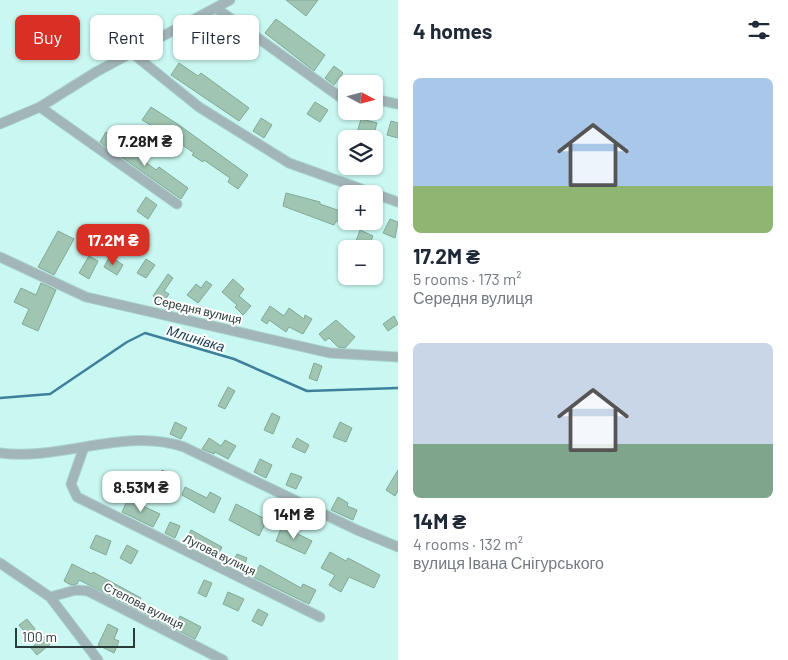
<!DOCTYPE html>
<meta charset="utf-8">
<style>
:root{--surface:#fff;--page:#f2f2f3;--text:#1f2937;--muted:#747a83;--accent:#d93025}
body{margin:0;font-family:Barlow,sans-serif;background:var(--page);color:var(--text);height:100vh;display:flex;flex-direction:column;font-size:19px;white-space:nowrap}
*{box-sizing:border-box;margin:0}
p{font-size:16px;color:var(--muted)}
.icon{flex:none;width:28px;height:28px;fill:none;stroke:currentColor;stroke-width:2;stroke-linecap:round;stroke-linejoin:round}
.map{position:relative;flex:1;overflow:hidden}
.drawer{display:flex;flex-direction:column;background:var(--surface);width:390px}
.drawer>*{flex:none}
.guide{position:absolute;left:15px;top:15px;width:308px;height:45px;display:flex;gap:10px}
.needle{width:32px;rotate:97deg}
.controls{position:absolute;left:338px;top:75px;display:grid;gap:10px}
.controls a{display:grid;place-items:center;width:45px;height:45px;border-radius:8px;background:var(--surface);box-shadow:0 1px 4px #0004;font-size:25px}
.scale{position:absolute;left:15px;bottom:12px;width:120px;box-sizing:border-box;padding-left:5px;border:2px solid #2a3c3a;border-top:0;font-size:14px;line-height:18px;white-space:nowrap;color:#2a3c3a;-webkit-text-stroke:4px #fff;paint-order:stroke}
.price{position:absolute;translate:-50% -42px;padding:0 11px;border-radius:10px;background:#fff;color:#222;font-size:16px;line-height:32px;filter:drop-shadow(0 1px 2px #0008)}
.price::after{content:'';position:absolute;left:50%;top:30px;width:15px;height:11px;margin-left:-8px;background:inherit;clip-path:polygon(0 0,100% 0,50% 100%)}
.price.active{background:var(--accent);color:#fff}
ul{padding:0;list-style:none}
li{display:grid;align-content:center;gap:10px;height:265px;padding:0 15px}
li span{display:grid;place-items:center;height:155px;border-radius:8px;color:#555}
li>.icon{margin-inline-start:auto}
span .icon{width:90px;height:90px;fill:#fffc;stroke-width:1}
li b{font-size:21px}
h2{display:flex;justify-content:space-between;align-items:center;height:60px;padding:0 15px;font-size:21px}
.chip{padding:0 18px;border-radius:8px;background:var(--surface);box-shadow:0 1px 4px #0004;font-size:18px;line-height:45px}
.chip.active{background:var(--accent);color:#fff}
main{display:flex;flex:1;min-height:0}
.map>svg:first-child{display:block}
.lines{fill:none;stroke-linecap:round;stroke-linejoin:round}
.stream{stroke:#3e7f9b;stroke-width:2.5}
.building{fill:#a0c6b3;stroke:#83a896}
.minor-casing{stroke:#a9d2cc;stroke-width:11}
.minor{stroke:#a2b5b8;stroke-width:9}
.labels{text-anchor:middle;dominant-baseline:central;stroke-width:4;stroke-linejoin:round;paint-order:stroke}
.street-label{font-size:12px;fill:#2a3c3a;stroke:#fff}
.water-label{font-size:14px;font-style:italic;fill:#153b4d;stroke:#fff}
</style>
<main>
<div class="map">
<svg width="398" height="660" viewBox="0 0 398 660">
<rect width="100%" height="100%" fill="#c9f7f1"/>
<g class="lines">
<path class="stream" d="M0 398 50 394 127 342 145 333 234 359 307 391 398 388"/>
</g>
<path class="building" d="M286 0H318L306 16Z
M276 19 325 55 314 71 265 33Z
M179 63 198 76 201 73 249 108 239 121 171 75Z
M334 66 343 73 334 85 325 78Z
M315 102 328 110 320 122 307 114Z
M151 107 179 125 248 175 238 189 228 182 230 178 204 160 203 162 192 155 194 153 171 137 142 120Z
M261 118 272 125 264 138 253 131Z
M361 119 377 123 373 137 357 133Z
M391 121 398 123V138L387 135Z
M106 132 156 170 159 167 188 188 181 199 100 142Z
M286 193 320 202V204L346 213V223L336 221 334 225 283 206Z
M146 197 157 205 148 219 137 211Z
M390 219 398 222 395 238 383 233Z
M360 230 373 236 368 249 355 244Z
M58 231 74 239 54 275 38 267Z
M90 231 97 237 88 248 81 242Z
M89 256 98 261 89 279 79 273Z
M110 256 123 265 117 275 104 267Z
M146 259 155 265 146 278 137 273Z
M168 274 173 278 164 291 169 294 163 303 153 296Z
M233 279 244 289 239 296 251 306 243 315 235 307 237 305 222 292Z
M206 281 212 285 198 303 187 295 196 284 201 288Z
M41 283 56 290 38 331 22 324 29 309 14 302 21 288 36 295Z
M270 306 284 316 289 308 304 319 305 315 312 319 303 334 289 327 286 332 269 320 267 324 261 320Z
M394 316 398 324 388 331 383 324Z
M336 320 355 337 345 348 338 347 329 338 325 341 319 334Z
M314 363 322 366 317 381 309 378Z
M228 387 235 391 225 409 218 406Z
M272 413 280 417 273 434 264 430Z
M175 422 187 428 181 439 170 434Z
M340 422 352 428 346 442 333 437Z
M209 438 221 446 225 440 236 446 228 459 215 452 214 454 202 449Z
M297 438 309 445 305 453 292 447Z
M260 459 272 465 266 478 254 472Z
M162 470 172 475 166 489 156 484Z
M398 470V491L395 496 386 490Z
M291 473 302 477 296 489 286 485Z
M185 487 207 498 210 492 221 498 214 513 182 495Z
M338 497 348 503 347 506 357 510 353 520 331 510Z
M128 499 160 514 153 527 122 512Z
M236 504 267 520 259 536 229 520Z
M170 522 180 526 175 538 165 533Z
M282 526 312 541 305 554 276 541Z
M191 530 222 547 217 557 185 542Z
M96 535 111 541 106 555 90 548Z
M127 545 138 551 131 564 120 558Z
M330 552 346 561 348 558 380 575 374 588 349 577 341 592 329 585 335 575 321 568Z
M237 554 247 558 242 571 231 566Z
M72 564 92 574 93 572 141 598 138 604 160 614 161 612 178 621 180 616 201 627 195 639 79 580 77 584 71 585 64 581Z
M260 565 301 588 303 584 316 590 309 604 253 577Z
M204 580 212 583 206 597 198 593Z
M228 592 244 599 238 611 223 604Z
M258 609 268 614 262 626 252 621Z
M27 619 35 629 27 635 19 625Z
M108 624 118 629 114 639 119 641 114 653 98 645Z
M48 634 54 641 37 655 31 648Z"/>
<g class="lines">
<g class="minor-casing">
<path id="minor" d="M216 8 340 97 346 99
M132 53 199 107 289 163 398 202
M374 99 398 104
M40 107 177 204
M0 124 40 107 96 72 230 0
M0 257 86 297 330 353 398 357
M84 447 71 484 77 497 320 617
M0 453C62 461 124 427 184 447L357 530 398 547
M0 563 50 597 98 660
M50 597 76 590 88 591 223 660"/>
</g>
<use href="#minor" class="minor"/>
</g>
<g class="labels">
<g class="street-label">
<text transform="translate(198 309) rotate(13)">Середня вулиця</text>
<text transform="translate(220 554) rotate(26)">Лугова вулиця</text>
<text transform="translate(144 605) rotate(27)">Степова вулиця</text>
</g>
<g class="water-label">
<text transform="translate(196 338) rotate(17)">Млинівка</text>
</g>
</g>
</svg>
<div class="controls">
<a><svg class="needle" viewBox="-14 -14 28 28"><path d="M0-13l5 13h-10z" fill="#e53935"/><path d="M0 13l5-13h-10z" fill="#747a83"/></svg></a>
<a><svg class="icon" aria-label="layers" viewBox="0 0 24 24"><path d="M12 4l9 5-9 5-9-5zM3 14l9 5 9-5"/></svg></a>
<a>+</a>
<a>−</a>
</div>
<div class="scale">100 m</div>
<b class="price" style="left:145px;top:167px">7.28M ₴</b>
<b class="price active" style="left:113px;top:266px">17.2M ₴</b>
<b class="price" style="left:141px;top:513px">8.53M ₴</b>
<b class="price" style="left:294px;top:540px">14M ₴</b>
<div class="guide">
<a class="chip active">Buy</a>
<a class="chip">Rent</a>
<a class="chip">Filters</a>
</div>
</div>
<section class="drawer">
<h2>4 homes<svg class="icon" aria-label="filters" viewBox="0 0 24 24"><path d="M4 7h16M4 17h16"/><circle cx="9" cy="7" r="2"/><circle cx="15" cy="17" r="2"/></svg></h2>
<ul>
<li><span style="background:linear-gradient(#a9c7e8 70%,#8fb573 0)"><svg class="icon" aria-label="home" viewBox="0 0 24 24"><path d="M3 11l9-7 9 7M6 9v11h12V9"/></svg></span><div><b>17.2M ₴</b><p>5 rooms · 173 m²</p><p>Середня вулиця</p></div></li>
<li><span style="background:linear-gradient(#c9d6e8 65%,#7fa58c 0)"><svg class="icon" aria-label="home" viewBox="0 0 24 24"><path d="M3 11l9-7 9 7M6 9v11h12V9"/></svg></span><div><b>14M ₴</b><p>4 rooms · 132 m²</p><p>вулиця Івана Снігурського</p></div></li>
</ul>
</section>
</main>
